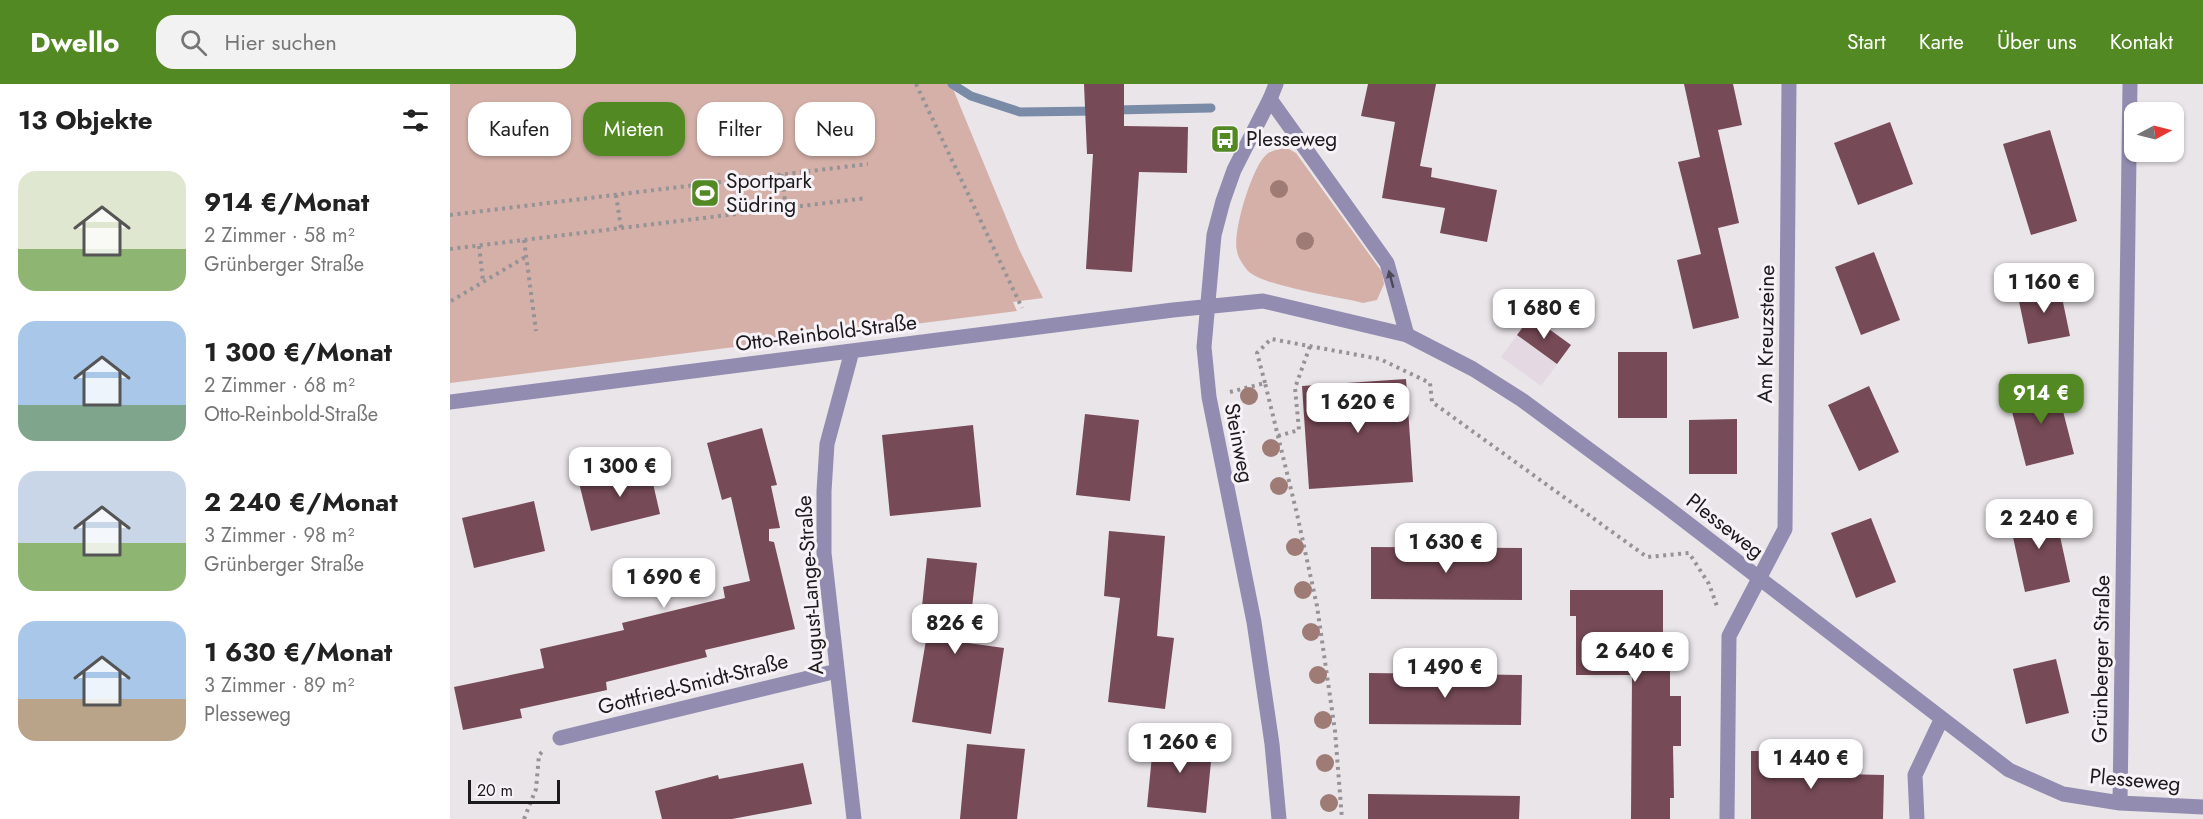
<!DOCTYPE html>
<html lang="de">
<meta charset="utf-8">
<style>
:root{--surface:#fff;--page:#f2f2f2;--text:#222;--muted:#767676;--accent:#538923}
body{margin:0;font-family:Jost,sans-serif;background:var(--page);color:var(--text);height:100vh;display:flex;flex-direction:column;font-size:22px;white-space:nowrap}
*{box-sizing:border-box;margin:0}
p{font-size:20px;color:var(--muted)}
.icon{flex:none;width:33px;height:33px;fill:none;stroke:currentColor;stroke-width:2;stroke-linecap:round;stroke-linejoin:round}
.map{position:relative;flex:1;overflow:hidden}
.details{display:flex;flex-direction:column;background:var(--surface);width:450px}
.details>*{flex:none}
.guide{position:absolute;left:18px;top:18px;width:570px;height:54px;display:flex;gap:12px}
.needle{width:39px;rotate:83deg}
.controls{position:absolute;left:1674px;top:18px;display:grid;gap:12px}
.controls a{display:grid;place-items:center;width:60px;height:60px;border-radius:12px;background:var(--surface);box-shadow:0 2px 4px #0004;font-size:30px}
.scale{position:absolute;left:18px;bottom:15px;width:92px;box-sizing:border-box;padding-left:6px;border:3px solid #1c1b1c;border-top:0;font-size:16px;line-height:21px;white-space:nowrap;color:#1c1b1c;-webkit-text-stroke:4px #f7f2f7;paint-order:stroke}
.price{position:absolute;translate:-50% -51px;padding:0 14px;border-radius:12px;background:#fff;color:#222;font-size:20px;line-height:39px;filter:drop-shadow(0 2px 3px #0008)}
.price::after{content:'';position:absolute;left:50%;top:36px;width:18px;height:14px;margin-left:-9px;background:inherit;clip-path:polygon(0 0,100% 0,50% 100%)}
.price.active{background:var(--accent);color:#fff}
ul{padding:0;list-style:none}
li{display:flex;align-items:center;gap:18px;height:150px;padding:0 18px}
li span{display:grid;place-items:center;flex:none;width:168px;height:120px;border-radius:18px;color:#555}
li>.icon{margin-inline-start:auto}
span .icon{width:72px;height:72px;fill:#fffc;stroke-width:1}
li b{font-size:26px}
h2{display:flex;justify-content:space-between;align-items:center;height:72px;padding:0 18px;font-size:26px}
.pill{padding:0 21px;border-radius:18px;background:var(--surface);box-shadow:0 2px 4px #0004;font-size:21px;line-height:54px}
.pill.active{background:var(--accent);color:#fff}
header{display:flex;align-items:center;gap:36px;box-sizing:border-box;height:84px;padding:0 30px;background:var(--accent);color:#fff}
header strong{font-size:28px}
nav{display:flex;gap:33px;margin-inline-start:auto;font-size:21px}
.search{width:420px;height:54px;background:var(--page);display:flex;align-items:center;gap:15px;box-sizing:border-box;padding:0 21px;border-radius:18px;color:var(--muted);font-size:22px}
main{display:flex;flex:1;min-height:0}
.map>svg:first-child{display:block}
.built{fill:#e4d9e3}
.green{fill:#d4b0a8}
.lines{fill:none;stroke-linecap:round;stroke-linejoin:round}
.stream{stroke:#7a8ba7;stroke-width:9}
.building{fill:#764a57}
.path{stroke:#969396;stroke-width:4;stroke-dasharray:3 4.5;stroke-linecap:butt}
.lane{stroke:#938cb1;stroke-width:15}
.street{stroke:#938cb1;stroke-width:15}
.tree{fill:#9f7b76}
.oneway{fill:#4c4858}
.labels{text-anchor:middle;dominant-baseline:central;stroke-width:6;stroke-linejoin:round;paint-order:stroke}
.poi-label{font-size:21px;fill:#1c1b1c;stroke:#f7f2f7;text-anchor:start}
.street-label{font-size:21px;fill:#1c1b1c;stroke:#f7f2f7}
</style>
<header>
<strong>Dwello</strong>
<div class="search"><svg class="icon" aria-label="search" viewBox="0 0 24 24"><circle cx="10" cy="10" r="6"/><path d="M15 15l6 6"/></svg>Hier suchen</div>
<nav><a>Start</a><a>Karte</a><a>Über uns</a><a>Kontakt</a></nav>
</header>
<main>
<section class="details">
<h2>13 Objekte<svg class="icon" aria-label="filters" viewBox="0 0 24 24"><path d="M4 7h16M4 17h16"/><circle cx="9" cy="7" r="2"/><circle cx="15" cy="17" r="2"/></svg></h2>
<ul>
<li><span style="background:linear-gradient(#dfe7d0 65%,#8fb573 0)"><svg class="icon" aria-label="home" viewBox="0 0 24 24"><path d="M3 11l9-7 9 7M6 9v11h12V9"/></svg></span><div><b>914 €/Monat</b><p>2 Zimmer · 58 m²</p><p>Grünberger Straße</p></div></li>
<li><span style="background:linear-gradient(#a9c7e8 70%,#7fa58c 0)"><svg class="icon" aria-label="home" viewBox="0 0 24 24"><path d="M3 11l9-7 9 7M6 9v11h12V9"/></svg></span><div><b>1 300 €/Monat</b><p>2 Zimmer · 68 m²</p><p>Otto-Reinbold-Straße</p></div></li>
<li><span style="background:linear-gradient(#c9d6e8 60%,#8fb573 0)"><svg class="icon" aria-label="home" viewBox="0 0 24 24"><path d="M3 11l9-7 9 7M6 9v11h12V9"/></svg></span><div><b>2 240 €/Monat</b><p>3 Zimmer · 98 m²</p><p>Grünberger Straße</p></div></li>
<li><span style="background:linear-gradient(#a9c7e8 65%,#b9a48a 0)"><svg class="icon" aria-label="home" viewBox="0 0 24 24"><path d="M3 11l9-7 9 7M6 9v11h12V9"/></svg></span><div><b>1 630 €/Monat</b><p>3 Zimmer · 89 m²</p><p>Plesseweg</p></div></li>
</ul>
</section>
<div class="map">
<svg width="1753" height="735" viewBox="0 0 1753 735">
<rect width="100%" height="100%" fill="#eae5e9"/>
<path class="built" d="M1081 232 1121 261 1091 302 1051 273Z"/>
<path class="green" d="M0 0H501L569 165 593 214 563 218 567 227 0 299Z
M837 64 846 69 932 188 934 200 927 216 913 219C889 213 813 202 798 187 793 181 788 174 787 167 782 149 802 83 816 71 821 66 830 65 837 64Z"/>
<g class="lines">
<path class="stream" d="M502 0 521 12 570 28 648 27
M664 26 761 24"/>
</g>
<path class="building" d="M634 0H674V42L738 43 737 89 689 88 682 188 636 185 643 70H637Z
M918 0H986L970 82 982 84 981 93 1047 106 1037 158 990 149 995 124 932 114 945 38 911 32Z
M1234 0H1283L1292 41 1268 46 1289 139 1268 144 1289 234 1243 245 1227 176 1251 170 1228 78 1250 73Z
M1440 38 1463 100 1408 121 1384 59Z
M1600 46 1627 137 1581 151 1553 60Z
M1424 168 1450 236 1411 251 1385 183Z
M1609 199 1620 252 1578 260 1567 208Z
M1081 232 1121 261 1107 280 1067 251Z
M1168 268H1217V334H1168Z
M956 295 963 398 859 405 852 302Z
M1606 300 1624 370 1576 382 1558 312Z
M1419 302 1449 368 1409 387 1378 321Z
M635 330 689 336 680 417 626 411Z
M1287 335V390H1239V336Z
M523 341 531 423 440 432 432 351Z
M312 344 327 401 321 402 330 444 319 445V457L324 458 345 545 255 566 257 573 156 598 157 606 70 625 72 634 13 646 4 603 94 584 90 565 174 546 172 539 275 514 273 503 300 497 281 413 272 416 257 359Z
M199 382 210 430 141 447 129 399Z
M84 417 95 467 24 484 12 434Z
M1604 425 1620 498 1575 508 1559 435Z
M1421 434 1446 498 1406 514 1381 449Z
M659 447 715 452 707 552 724 554 715 625 658 618 670 514 654 512Z
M921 463 1072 464V516L921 515Z
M477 474 527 479 518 559 554 564 541 650 462 638 480 533 471 532Z
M1120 506H1213V565H1220V612H1231V662H1223L1224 714H1220V735H1181L1182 591H1126V532H1120Z
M1606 575 1619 629 1576 640 1563 585Z
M919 589 1072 591 1071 641 919 640Z
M704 651 763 657 756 729 697 723Z
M517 660 575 665 567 735H510Z
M1301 667H1347V679H1390L1391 690 1434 691 1433 735H1301Z
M353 679 362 720 282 735H212L205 707 268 691 269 695Z
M918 710 1070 712 1069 735H918Z"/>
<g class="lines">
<path class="path" d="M466 0 572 224
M331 90 336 124
M166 111 171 144
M0 131 418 80
M74 156 86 247
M29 162 33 197
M0 165 417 114
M1 217 77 172
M815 299 807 269 821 255 930 275 980 299 982 318 1197 473 1239 469 1259 500 1268 525
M780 308 815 299 847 430 867 522 885 647 892 735
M828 352 849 346 845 304 860 262
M74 735 86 705 89 671 93 667"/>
<path class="lane" d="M820 15 937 179 957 251"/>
<path class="street" d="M826 0 820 15 784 86 773 117 764 151 754 263 759 313 804 538 822 660 829 735
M402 267 377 360 374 407V469L404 735
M0 318 723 226 813 217 957 251 1023 285 1072 316 1214 421 1559 686 1613 710 1670 719 1753 723
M110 654 387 587
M1670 719 1680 0
M1277 735 1279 552 1335 445 1339 0
M1467 735 1465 691 1491 636"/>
</g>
<g class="tree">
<circle cx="829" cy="105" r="9"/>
<circle cx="855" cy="157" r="9"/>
<circle cx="799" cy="312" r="9"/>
<circle cx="821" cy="364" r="9"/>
<circle cx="829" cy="402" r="9"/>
<circle cx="845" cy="463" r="9"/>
<circle cx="853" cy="506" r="9"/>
<circle cx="861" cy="548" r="9"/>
<circle cx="868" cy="591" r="9"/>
<circle cx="873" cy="636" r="9"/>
<circle cx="875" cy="679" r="9"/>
<circle cx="879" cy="719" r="9"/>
</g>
<defs><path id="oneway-solid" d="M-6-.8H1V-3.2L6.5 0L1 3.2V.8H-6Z" transform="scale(1.5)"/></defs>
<use class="oneway" href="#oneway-solid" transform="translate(941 195) rotate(-105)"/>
<defs>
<g id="bus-square" transform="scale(1.5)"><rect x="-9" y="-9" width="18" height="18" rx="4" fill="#538923" stroke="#f7f2f7"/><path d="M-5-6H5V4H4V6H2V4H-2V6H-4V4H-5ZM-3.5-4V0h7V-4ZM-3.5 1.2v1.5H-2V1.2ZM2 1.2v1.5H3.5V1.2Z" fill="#fff"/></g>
<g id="stadium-square" transform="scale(1.5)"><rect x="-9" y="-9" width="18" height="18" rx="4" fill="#538923" stroke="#f7f2f7"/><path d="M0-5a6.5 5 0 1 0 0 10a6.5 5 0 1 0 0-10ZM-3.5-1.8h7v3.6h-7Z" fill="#fff"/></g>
</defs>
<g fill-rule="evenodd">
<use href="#bus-square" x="775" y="55"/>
<use href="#stadium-square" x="255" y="109"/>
</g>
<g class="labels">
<g class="poi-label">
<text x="796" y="55">Plesseweg</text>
<text x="276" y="97">Sportpark<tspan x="276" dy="24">Südring</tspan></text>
</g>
<g class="street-label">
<text transform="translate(376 249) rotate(-7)">Otto-Reinbold-Straße</text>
<text transform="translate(1316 250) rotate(-89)">Am Kreuzsteine</text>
<text transform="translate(789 359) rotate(79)">Steinweg</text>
<text transform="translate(1275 442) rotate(38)">Plesseweg</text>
<text transform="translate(360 501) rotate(-94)">August-Lange-Straße</text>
<text transform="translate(1651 575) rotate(-89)">Grünberger Straße</text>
<text transform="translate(243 600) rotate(-14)">Gottfried-Smidt-Straße</text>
<text transform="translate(1685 696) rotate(5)">Plesseweg</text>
</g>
</g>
</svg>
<div class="controls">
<a><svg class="needle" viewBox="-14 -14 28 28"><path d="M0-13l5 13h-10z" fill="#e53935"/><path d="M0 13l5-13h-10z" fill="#767676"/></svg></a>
</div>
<div class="scale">20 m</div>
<b class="price" style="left:1594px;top:230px">1 160 €</b>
<b class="price" style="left:1094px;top:256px">1 680 €</b>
<b class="price active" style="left:1591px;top:341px">914 €</b>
<b class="price" style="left:908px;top:350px">1 620 €</b>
<b class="price" style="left:170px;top:414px">1 300 €</b>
<b class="price" style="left:1589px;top:466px">2 240 €</b>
<b class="price" style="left:996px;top:490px">1 630 €</b>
<b class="price" style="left:214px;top:525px">1 690 €</b>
<b class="price" style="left:505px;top:571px">826 €</b>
<b class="price" style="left:1185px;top:599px">2 640 €</b>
<b class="price" style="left:995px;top:615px">1 490 €</b>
<b class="price" style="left:730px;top:690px">1 260 €</b>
<b class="price" style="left:1361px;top:706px">1 440 €</b>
<div class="guide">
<a class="pill">Kaufen</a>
<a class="pill active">Mieten</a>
<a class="pill">Filter</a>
<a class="pill">Neu</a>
</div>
</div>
</main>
